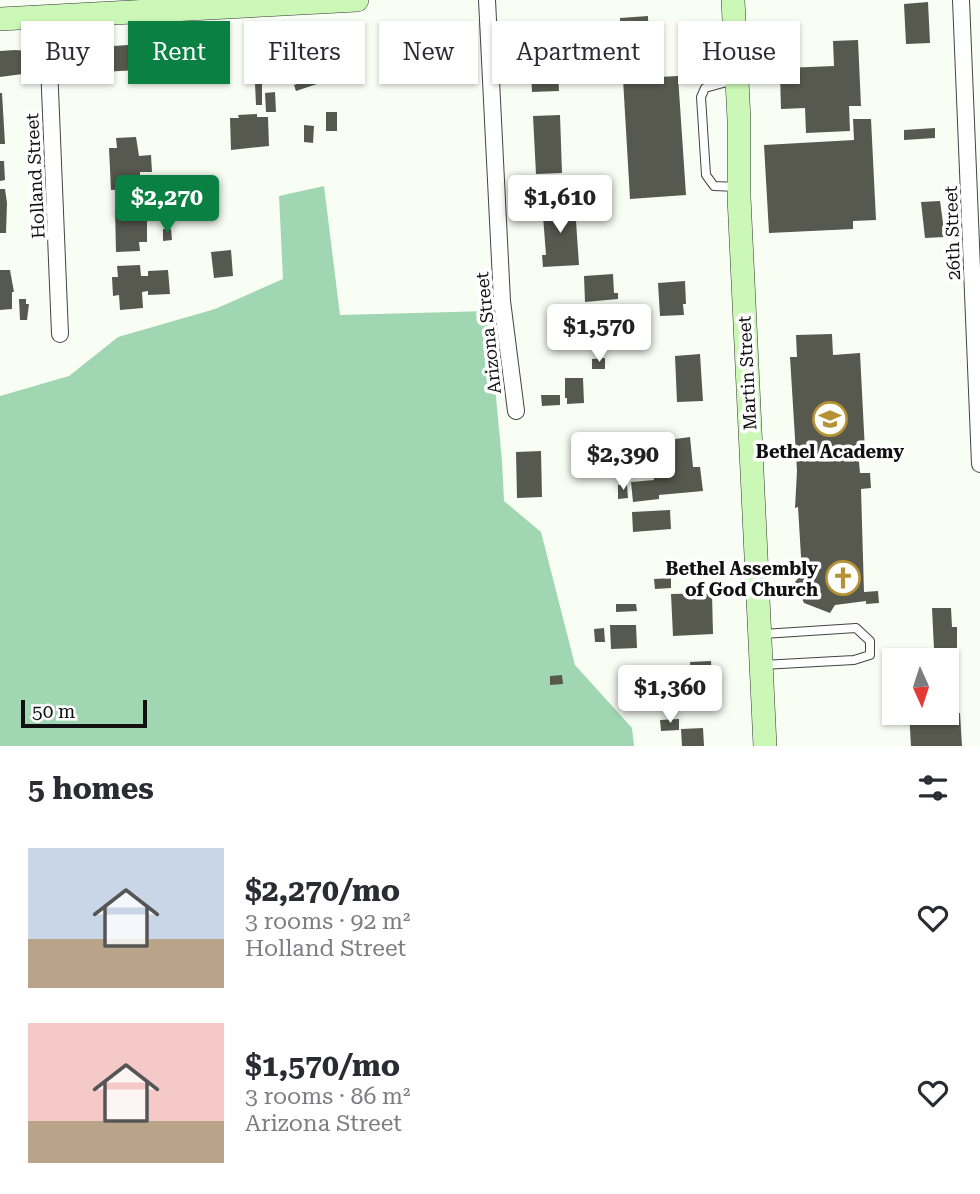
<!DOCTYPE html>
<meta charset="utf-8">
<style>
:root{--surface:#fff;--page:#f2f2f3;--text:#2b2b33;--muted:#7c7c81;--accent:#0b8043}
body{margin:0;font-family:"Roboto Serif",serif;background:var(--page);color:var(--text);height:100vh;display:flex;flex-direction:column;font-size:26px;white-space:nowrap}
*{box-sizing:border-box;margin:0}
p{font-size:23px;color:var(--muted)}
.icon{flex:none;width:38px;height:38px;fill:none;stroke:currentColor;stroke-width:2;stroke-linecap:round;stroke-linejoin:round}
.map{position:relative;height:746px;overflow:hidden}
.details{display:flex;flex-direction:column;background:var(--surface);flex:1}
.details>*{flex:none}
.guide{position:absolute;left:21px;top:21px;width:938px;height:63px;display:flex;gap:14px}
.needle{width:46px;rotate:177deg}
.fabs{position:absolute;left:882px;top:648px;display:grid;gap:14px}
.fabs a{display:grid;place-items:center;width:77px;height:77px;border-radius:0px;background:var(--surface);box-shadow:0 2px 5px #0004;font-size:35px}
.scale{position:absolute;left:21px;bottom:18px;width:126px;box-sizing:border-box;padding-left:7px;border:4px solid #111;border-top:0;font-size:19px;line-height:24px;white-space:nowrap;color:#111;-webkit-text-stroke:5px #fff;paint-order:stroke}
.price{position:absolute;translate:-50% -60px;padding:0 16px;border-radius:7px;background:#fff;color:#222;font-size:23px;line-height:46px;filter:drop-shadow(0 2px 4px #0008)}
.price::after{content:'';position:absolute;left:50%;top:42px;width:21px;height:16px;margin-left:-10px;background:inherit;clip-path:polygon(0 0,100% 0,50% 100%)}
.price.active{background:var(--accent);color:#fff}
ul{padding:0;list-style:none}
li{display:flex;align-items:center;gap:21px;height:175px;padding:0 28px}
li span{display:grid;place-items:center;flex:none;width:196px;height:140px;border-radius:0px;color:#555}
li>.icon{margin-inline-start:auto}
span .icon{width:84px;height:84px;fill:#fffc;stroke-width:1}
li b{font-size:30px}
h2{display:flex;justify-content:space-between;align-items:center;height:84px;padding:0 28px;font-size:30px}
.tag{padding:0 24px;border-radius:0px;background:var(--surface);box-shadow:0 2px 5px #0004;font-size:24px;line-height:63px}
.tag.active{background:var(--accent);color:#fff}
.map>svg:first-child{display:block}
.forest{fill:#a1d6b3}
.building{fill:#57594e}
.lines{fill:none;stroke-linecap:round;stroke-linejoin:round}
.lane-casing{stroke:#444;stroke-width:10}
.street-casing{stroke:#444;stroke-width:18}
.secondary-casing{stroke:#333;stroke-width:24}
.lane{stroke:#fff;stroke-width:8}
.street{stroke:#fff;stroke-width:16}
.secondary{stroke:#ccf8b7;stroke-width:23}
.labels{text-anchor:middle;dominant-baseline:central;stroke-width:7;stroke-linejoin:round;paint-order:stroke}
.street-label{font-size:18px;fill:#111;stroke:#fff}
.poi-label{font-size:18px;font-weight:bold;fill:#111;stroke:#fff}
</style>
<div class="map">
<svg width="980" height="746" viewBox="0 0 980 746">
<rect width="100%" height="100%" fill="#f9fef5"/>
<path class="forest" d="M324 186 340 315 488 311 502 461 504 501 541 532 575 665 632 728 634 746H0V396L69 376 118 337 215 309 283 279 279 196Z"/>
<path class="building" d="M928 2 930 43 906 44 904 4Z
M648 16 649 52 621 53 620 18Z
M329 32 330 60 295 61 294 33Z
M556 32 559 91 532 92 529 34Z
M858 40 861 106H849L850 131 806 133 805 108 781 109 780 75 785 68 834 66 833 41Z
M286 43 287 65H280L277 50H280V44Z
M128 45V51H138L139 70 101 72 99 47Z
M15 50 29 51 30 73 0 77V51Z
M678 76 686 195 630 199 623 79Z
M315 78 317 84 296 91 294 85Z
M255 83H262V105H256Z
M275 92 276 112H266L265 93Z
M0 93H2L5 144H0Z
M326 112H337V131H326Z
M257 114V117H268L269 146 231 150 230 118H239L238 115Z
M560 115 562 173 536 174 533 116Z
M853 119H871L876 220 853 221V229L769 233 764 145 854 140Z
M304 125 314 126 313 143 304 142Z
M935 128V138L904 140V130Z
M136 137 139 156 151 155 152 172H140V188L111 190 109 148H117L116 138Z
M0 161H4L5 180 0 181Z
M0 189H5L7 203 6 233H0Z
M940 201 945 237 925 238 921 202Z
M576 203V214H572L573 221H576L579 265 543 267 542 255H546L543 216H541L540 205Z
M137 209V213H147V242H139L140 251 116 252 115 210Z
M163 229H171L172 240 163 241Z
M231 250 233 276 214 278 211 252Z
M140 265 141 276H148V271L168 270 170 294 148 295V291L142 292 143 308 120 310 119 295 113 296 112 277H118L117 266Z
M0 270H10L14 292H12V309L0 310Z
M613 274 614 293H618V299L585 302 584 276Z
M685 281 686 304H683L684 315 660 316 658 283Z
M19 299H26V304H29L27 320H20Z
M832 334 833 355 860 353 865 451H858L860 473H870L871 488 861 489 864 592 878 591 879 603 866 604V601L835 605 830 613 804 603 795 582 802 573 798 507 795 508 797 471 790 357H797L796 335Z
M700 354 703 401 677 402 675 356Z
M605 358V369H592V359Z
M565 378H583L584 403 567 404V398H565Z
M541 395H560V405L542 406Z
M690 437 693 467H700L703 491 659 495V499L633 502 631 482 654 480 653 472 671 470 668 440Z
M541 451 542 497 517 498 516 452Z
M618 485H627L628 498 618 499Z
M670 510 671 529 633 532 632 512Z
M671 578V588L655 589 654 579Z
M712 593 713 634 673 636 671 594Z
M616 604H636L637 611 616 612Z
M932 608H951L952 627H957V648L934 649Z
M610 625H636L637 648 611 649Z
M604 628 605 642H595L594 629Z
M711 661 713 708 692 709V696L673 697 672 673 691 672 690 662Z
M661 666 662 678 643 679 642 667Z
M562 675 563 684 550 685V676Z
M909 712 960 713 962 746H911Z
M679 719V730L661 731 660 720Z
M703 728 704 746H682L681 729Z"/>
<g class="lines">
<g class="lane-casing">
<path id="lane" d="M734 80 705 88 701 97 706 175 714 186 737 187
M762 665 854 660 870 655V641L856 628 763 634"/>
</g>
<g class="street-casing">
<path id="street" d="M487 0 502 301 516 411
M961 0 980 464
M47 16 60 334"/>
</g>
<g class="secondary-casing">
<path id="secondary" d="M733 0 739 120V197L765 746
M0 19 357 0"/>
</g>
<use href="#lane" class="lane"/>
<use href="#street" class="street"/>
<use href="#secondary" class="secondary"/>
</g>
<defs>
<g id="school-ring" transform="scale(1.75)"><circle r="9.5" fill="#fff" stroke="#b59234" stroke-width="1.5"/><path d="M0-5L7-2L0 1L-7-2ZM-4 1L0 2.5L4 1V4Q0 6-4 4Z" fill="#b59234"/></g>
<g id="church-ring" transform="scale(1.75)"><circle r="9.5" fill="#fff" stroke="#b59234" stroke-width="1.5"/><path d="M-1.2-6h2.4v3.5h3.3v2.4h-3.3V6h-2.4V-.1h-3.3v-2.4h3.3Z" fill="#b59234"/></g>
</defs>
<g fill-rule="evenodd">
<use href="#school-ring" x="830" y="419"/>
<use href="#church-ring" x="843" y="578"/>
</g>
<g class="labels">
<g class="street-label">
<text transform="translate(35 176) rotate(-93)">Holland Street</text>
<text transform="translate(952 233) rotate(-92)">26th Street</text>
<text transform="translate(488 333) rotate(-96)">Arizona Street</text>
<text transform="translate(747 373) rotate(-93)">Martin Street</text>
</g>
<g class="poi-label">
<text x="830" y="451">Bethel Academy</text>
<text x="818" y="568" text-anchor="end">Bethel Assembly<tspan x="818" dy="21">of God Church</tspan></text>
</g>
</g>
</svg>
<div class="fabs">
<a><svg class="needle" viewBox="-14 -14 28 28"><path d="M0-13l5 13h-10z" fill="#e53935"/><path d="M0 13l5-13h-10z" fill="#7c7c81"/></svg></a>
</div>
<div class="scale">50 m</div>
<b class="price active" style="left:167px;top:235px">$2,270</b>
<b class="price" style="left:560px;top:235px">$1,610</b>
<b class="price" style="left:599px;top:364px">$1,570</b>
<b class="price" style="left:623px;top:492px">$2,390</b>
<b class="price" style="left:670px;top:725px">$1,360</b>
<div class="guide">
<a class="tag">Buy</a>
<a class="tag active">Rent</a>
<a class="tag">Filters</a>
<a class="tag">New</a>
<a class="tag">Apartment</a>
<a class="tag">House</a>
</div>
</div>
<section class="details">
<h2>5 homes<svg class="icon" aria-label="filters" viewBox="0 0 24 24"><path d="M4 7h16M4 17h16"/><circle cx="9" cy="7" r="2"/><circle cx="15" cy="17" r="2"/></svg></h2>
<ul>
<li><span style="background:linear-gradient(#c9d6e8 65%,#b9a48a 0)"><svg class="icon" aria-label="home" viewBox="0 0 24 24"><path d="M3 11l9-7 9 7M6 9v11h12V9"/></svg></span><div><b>$2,270/mo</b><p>3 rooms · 92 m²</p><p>Holland Street</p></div><svg class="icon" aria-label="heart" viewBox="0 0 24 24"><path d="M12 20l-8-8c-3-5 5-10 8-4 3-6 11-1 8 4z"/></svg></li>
<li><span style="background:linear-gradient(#f6c9c9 70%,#b9a48a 0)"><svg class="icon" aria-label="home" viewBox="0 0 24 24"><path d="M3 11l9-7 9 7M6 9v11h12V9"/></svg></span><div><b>$1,570/mo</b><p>3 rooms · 86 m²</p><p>Arizona Street</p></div><svg class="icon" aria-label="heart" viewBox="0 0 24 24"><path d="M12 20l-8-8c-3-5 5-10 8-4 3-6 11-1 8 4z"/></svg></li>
</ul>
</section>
